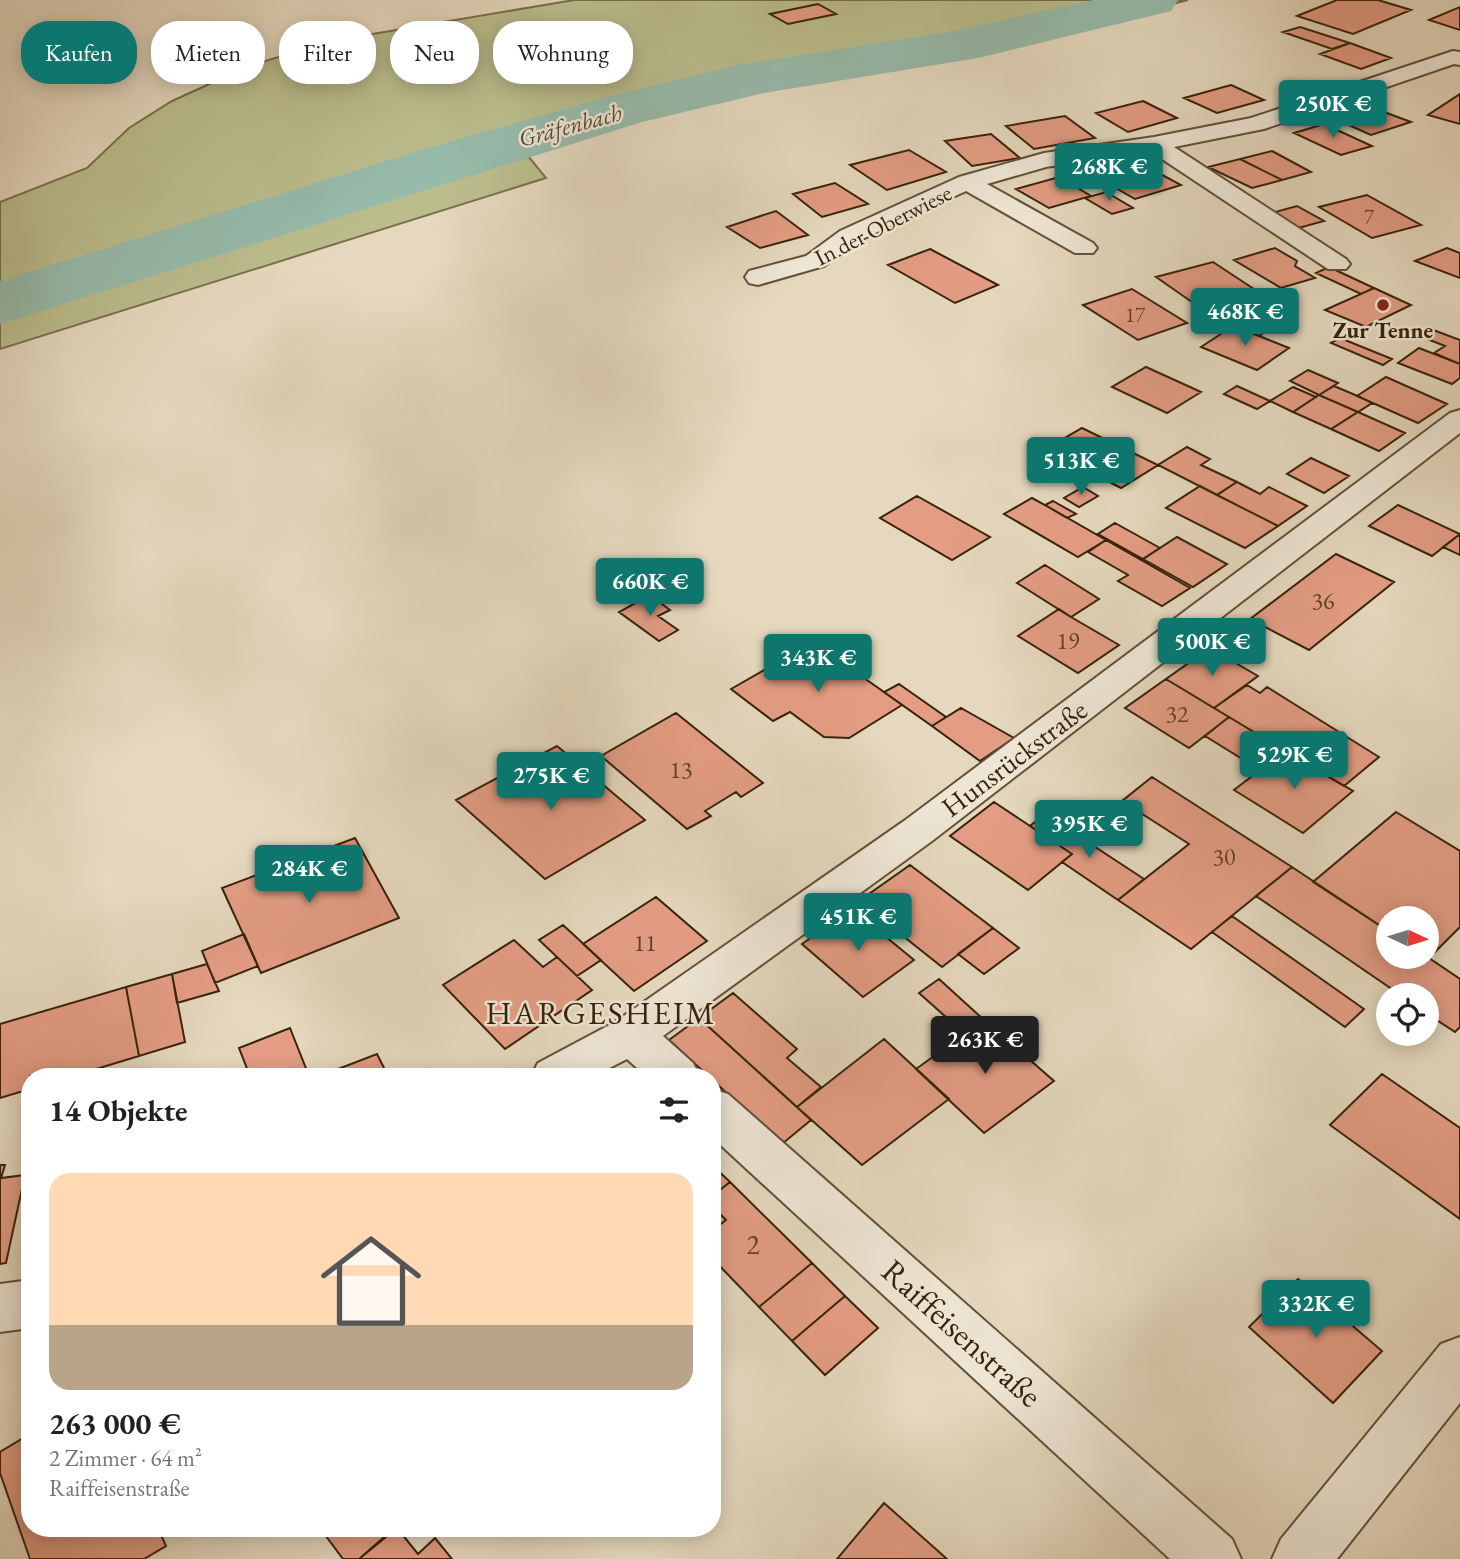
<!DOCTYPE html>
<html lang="de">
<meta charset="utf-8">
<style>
:root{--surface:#fff;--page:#f2f2f2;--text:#202124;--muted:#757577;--accent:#0f766e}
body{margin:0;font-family:"EB Garamond",serif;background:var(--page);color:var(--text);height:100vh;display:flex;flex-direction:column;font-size:26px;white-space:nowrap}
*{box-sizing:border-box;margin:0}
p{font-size:23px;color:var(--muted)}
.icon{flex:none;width:38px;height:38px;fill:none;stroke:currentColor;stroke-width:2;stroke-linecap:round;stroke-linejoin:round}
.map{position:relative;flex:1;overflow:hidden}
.details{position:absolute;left:21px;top:1068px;width:700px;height:469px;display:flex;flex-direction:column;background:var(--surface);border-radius:28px;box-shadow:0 4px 18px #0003}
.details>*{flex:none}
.hud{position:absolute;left:21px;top:21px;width:700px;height:63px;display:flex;gap:14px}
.needle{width:46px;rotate:94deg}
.tools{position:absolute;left:1376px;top:906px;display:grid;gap:14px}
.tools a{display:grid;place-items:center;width:63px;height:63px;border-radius:50%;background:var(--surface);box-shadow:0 4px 18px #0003;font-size:35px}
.price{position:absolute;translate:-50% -60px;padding:0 16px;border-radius:7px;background:var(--accent);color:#fff;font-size:23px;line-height:46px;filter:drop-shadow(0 2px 4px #0008)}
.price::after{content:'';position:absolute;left:50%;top:42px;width:21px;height:16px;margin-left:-10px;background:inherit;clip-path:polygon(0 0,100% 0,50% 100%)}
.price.on{background:#222;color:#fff}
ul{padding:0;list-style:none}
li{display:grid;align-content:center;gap:14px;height:371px;padding:0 28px}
li span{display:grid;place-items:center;height:217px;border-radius:21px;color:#555}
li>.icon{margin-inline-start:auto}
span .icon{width:126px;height:126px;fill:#fffc;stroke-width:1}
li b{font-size:30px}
h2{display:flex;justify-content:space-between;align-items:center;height:84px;padding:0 28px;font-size:30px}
.pill{padding:0 24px;border-radius:28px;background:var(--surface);box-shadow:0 4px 18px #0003;font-size:24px;line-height:63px}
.pill.on{background:var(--accent);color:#fff}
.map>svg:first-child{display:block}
.green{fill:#bbbd8d;stroke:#79704c;stroke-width:2}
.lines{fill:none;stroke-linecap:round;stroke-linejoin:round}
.river{fill:#97bbab;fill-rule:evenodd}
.building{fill:#e49d84;stroke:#37230a;stroke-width:2}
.minor-casing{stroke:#625037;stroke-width:4}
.minor{fill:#eee6d5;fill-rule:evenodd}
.poi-dot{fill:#8f2418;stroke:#eee6d5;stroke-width:2.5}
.labels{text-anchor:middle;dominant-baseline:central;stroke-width:5;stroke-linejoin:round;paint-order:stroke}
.far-number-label{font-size:21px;fill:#624228}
.far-street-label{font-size:23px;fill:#37230a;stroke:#eee6d5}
.far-poi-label{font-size:23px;font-weight:bold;fill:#37230a;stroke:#eee6d5}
.far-water-label{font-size:24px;font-style:italic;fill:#4f4932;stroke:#eee6d5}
.number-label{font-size:24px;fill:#624228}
.street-label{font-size:28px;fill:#37230a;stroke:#eee6d5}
.near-number-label{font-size:28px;fill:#624228}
.quarter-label{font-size:32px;letter-spacing:2px;fill:#37230a;stroke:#eee6d5}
.near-street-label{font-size:33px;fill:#37230a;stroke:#eee6d5}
</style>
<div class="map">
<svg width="1460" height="1559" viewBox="0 0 1460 1559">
<rect width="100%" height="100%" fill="#e5d8be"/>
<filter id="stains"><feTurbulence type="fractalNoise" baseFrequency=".00286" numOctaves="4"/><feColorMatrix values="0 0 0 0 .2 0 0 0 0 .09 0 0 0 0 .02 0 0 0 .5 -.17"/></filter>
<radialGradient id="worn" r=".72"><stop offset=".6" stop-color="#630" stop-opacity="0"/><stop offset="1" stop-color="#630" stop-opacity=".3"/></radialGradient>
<path class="green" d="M574 0H1188L1031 41 797 80 716 97 524 151 546 178 0 349V202L87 168 129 128 172 101 249 66 331 41Z"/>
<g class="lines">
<path class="river" d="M1093 0H1178L1171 11 978 58 764 93 642 122 0 324V281L422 150 602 98 738 65 949 32Z"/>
</g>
<path class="building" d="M1337 0H1378L1411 10 1353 34 1297 16Z
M818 4 836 14 788 24 770 14Z
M1460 7V30L1429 20Z
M1300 27 1350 43 1332 49 1283 32Z
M1350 43 1391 58 1361 69 1320 54Z
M1231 85 1264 100 1217 113 1184 98Z
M1460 94V124L1428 115Z
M1143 101 1177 118 1128 132 1096 113Z
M1368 106 1411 122 1371 135 1333 118Z
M1065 116 1095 138 1034 149 1006 126Z
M1324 124 1372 146 1341 155 1294 133Z
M991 134 1020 158 972 166 945 141Z
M909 150 946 172 887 190 850 165Z
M1272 151 1311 172 1282 180 1240 159Z
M1240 159 1282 180 1252 188 1208 167Z
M1138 162 1181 185 1135 199 1093 175Z
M1059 177 1091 196 1049 208 1016 189Z
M835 183 868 204 822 217 793 194Z
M1106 192 1133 208 1112 214 1085 198Z
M1367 195 1421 225 1372 238 1319 207Z
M1297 206 1324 221 1295 229 1268 214Z
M776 211 808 235 760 248 727 227Z
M1275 248 1297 261 1295 266 1315 278 1281 288 1234 260Z
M1447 248 1460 253V278L1415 261Z
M930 249 998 285 955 303 888 265Z
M1213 262 1257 291 1199 307 1156 277Z
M1329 267 1374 288 1361 294 1316 273Z
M1374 288 1411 305 1366 327 1325 310Z
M1132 289 1187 323 1138 340 1083 305Z
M1236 306 1278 323 1259 336 1211 317Z
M1233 326 1259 336 1289 348 1257 370 1201 347Z
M1428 328 1460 340V364L1434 353 1445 346 1417 335Z
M1340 338 1392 359 1383 365 1331 343Z
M1419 348 1460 364V378L1452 384 1398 363Z
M1146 367 1201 392 1167 413 1112 387Z
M1308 370 1338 383 1319 395 1290 381Z
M1386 377 1447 404 1418 423 1357 396Z
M1237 386 1270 401 1257 409 1224 394Z
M1334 386 1360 397 1372 403 1358 412 1319 395Z
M1293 387 1316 397 1293 412 1270 401Z
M1319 395 1358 412 1331 429 1293 412Z
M1358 412 1405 433 1379 451 1331 429Z
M1082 428 1158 465 1121 488 1046 449Z
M1187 447 1210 459 1201 465 1237 482 1217 495 1158 465Z
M1046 449 1087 470 1074 478 1032 457Z
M1311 458 1349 476 1324 493 1287 474Z
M1237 482 1260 494 1269 487 1307 506 1278 526 1217 495Z
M1200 486 1217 495 1278 526 1245 548 1166 508Z
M1083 487 1098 496 1079 507 1064 498Z
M917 496 990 537 952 560 880 518Z
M1032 498 1045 505 1106 540 1078 557 1004 514Z
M1053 501 1076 514 1067 518 1045 505Z
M1398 505 1460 534 1432 556 1369 526Z
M1115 523 1160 548 1143 559 1098 534Z
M1460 534V555L1443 547Z
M1177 537 1227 564 1193 587 1143 559Z
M1106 540 1190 588 1162 606 1118 581 1128 575 1088 552Z
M1336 554 1394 582 1309 650 1250 619Z
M1045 565 1099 599 1071 617 1017 583Z
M650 595 670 610 658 616 678 630 659 641 619 612Z
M1059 609 1071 617 1119 645 1078 673 1018 636Z
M813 642 884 692 902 705 849 738 824 737 790 712 773 721 731 689Z
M1210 648 1258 676 1214 708 1166 679Z
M1166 679 1214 708 1229 717 1189 748 1125 708Z
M899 684 946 717 932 726 884 692Z
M1247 685 1260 693 1267 687 1379 757 1344 786 1214 708Z
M961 708 1014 738 980 761 932 726Z
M676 713 763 783 741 797 736 792 705 811 711 816 687 829 601 756Z
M1229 717 1285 751 1260 770 1205 736Z
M557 746 645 820 545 879 456 800Z
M1285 751 1353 791 1303 833 1234 790Z
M1152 777 1292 867 1191 949 1118 900 1189 844 1122 801Z
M994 802 1072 854 1028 890 950 836Z
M1396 812 1460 851V927L1429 958 1426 956V919H1388V931L1313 882Z
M1045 814 1144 879 1118 900 1062 862 1072 854 1030 826Z
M355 838 399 918 261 973 222 888Z
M910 865 993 928 942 967 859 901Z
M1292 867 1388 931V957L1426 956 1460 979V1027L1455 1032 1426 1013V996H1402L1256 896Z
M656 897 707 941 634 991 583 944Z
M852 909 914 960 863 997 802 944Z
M1232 916 1364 1009 1345 1027 1212 932Z
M563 925 601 960 577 976 539 940Z
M993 928 1019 948 984 974 958 954Z
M244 934 258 966 215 983 202 951Z
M514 940 543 967 557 957 592 990 505 1049 443 985Z
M207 964 219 991 177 1003 172 974Z
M172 974 185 1042 139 1056 126 987Z
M939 979 984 1020 965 1034 919 993Z
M126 987 139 1056 73 1076H30V1089L0 1098V1024Z
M733 993 797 1049 787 1058 821 1087 797 1107 699 1018Z
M699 1018 811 1120 782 1144 669 1040Z
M984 1020 1054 1081 984 1133 916 1069Z
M290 1028 309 1076H250L239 1048Z
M884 1039 949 1099 862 1165 797 1107Z
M377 1054 388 1076H320Z
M1382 1074 1460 1128V1219L1330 1125Z
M0 1165H5L1 1178 25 1175 6 1263 0 1264Z
M712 1165 730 1182 712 1196Z
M730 1182 812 1263 759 1307 712 1258V1231L726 1220 712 1206V1196Z
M712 1206 726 1220 712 1231Z
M812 1263 845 1296 792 1341 759 1307Z
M1298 1279 1382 1351 1333 1403 1249 1327Z
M845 1296 878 1328 825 1375 792 1341Z
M30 1434V1528H158L166 1546 144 1559H30L0 1473V1452Z
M884 1503 947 1559H837Z
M320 1528H389L391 1531 359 1559H343Z
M397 1528 418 1554 435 1538 452 1559H359Z"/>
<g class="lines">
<g class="minor-casing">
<path id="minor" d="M1453 51 1460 52V65L1454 64 1264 129 1174 147 1346 259 1350 264 1346 269H1328L1150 151 1046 167 987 184 1093 243 1097 248 1093 253H1075L966 191 858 241 824 266 758 285 749 283 745 277 749 271 806 256 840 231 959 177 1044 153 1154 137 1251 118Z
M1460 410V433L932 841 663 1036 693 1063 700 1076H646L627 1059 594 1076H531L538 1063 615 1022 904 821 1450 413Z
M712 1089 728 1094 1232 1539 1241 1559H1170L712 1137Z
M30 1280V1328L0 1332V1284Z
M1460 1337V1403L1337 1559H1272L1281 1539 1441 1344Z"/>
</g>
<use href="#minor" class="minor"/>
</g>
<circle class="poi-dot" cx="1383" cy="305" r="7"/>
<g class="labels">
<g class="far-number-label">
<text x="1369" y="216">7</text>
<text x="1135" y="314">17</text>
</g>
<g class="far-street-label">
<text transform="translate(883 225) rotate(-27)">In der Oberwiese</text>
</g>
<g class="far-poi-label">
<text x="1383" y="330">Zur Tenne</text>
</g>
<g class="far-water-label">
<text transform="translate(570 125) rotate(-15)">Gräfenbach</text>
</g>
<g class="number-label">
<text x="1323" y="600">36</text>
<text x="1068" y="640">19</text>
<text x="1177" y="713">32</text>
<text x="681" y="769">13</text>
<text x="1224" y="856">30</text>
<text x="645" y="942">11</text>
</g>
<g class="street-label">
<text transform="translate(1014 758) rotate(-37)">Hunsrückstraße</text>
</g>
<g class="near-number-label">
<text x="753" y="1244">2</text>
</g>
<g class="quarter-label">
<text x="601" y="1013">HARGESHEIM</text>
</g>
<g class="near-street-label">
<text transform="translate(962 1333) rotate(42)">Raiffeisenstraße</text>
</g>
</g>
<rect width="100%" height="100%" filter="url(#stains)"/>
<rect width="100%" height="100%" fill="url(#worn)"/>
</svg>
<div class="tools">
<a><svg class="needle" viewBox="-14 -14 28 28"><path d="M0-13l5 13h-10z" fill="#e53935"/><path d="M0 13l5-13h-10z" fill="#757577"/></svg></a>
<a><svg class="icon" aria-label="locate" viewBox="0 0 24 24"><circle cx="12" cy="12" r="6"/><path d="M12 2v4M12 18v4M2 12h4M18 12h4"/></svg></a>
</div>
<b class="price" style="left:1333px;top:140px">250K €</b>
<b class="price" style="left:1109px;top:203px">268K €</b>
<b class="price" style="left:1245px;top:348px">468K €</b>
<b class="price" style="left:1081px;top:497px">513K €</b>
<b class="price" style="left:650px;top:618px">660K €</b>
<b class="price" style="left:1212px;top:678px">500K €</b>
<b class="price" style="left:818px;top:694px">343K €</b>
<b class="price" style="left:1294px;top:791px">529K €</b>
<b class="price" style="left:551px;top:812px">275K €</b>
<b class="price" style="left:1089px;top:860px">395K €</b>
<b class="price" style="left:309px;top:905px">284K €</b>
<b class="price" style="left:858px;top:953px">451K €</b>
<b class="price on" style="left:985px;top:1076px">263K €</b>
<b class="price" style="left:1316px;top:1340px">332K €</b>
<div class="hud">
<a class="pill on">Kaufen</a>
<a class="pill">Mieten</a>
<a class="pill">Filter</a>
<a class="pill">Neu</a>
<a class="pill">Wohnung</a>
</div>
<section class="details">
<h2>14 Objekte<svg class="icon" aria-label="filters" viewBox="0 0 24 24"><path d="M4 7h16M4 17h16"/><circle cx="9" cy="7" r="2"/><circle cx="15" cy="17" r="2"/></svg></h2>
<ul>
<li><span style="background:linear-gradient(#ffd9b3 70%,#b9a48a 0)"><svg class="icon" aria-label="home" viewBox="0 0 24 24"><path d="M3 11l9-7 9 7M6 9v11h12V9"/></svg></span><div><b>263 000 €</b><p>2 Zimmer · 64 m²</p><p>Raiffeisenstraße</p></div></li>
</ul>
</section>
</div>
